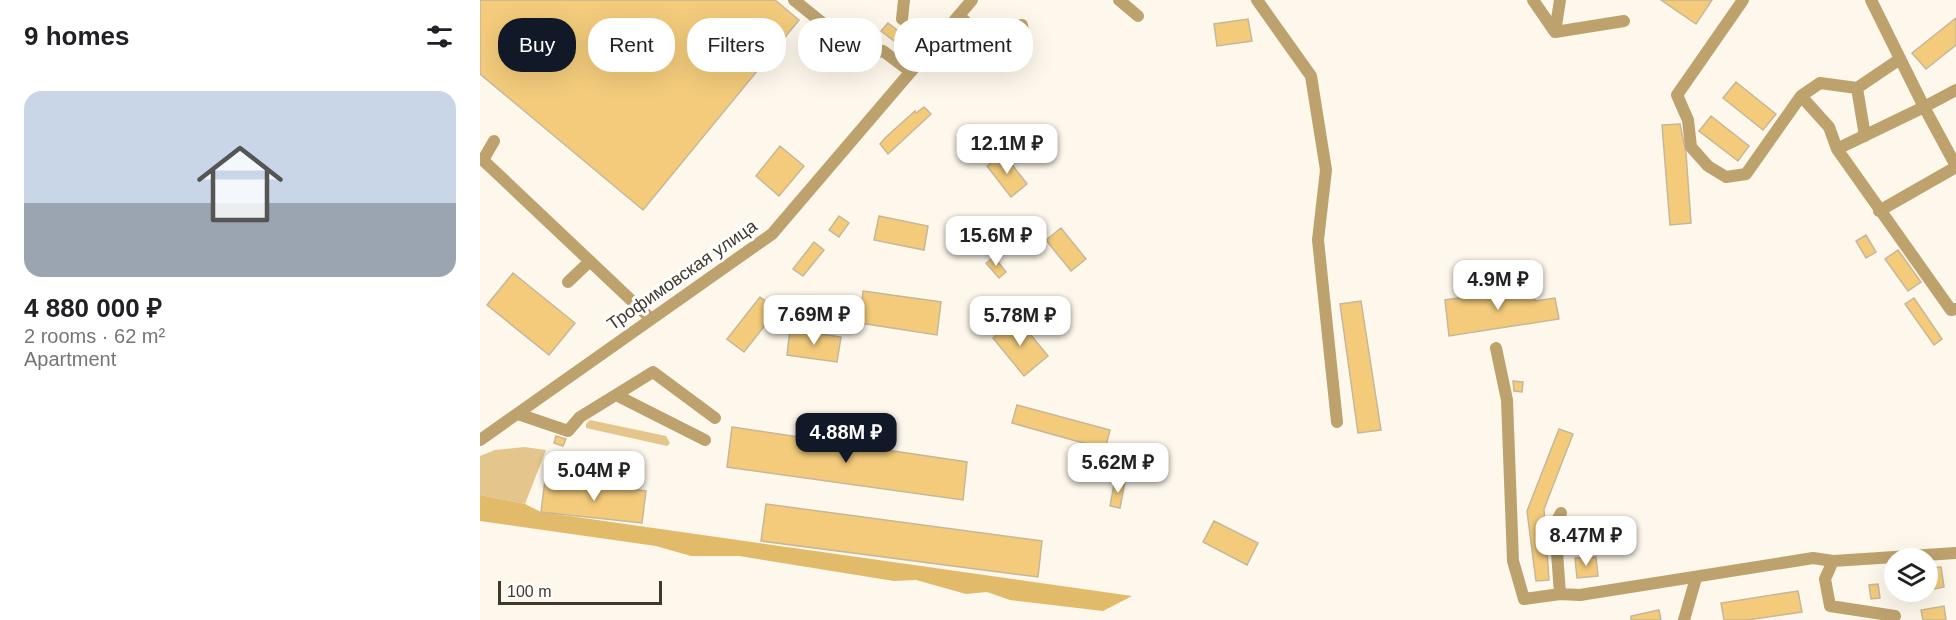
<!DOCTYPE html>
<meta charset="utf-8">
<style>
:root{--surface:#fff;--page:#f2f2f2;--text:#202124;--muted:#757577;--accent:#111827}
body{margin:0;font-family:Arial,sans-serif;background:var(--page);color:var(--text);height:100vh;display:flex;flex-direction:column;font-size:22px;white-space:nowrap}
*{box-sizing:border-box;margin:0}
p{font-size:20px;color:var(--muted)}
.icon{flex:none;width:33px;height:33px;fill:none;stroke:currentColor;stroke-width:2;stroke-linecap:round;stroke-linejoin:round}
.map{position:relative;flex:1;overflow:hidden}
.sheet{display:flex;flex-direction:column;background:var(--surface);width:480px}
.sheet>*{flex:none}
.banner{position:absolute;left:18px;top:18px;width:570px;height:54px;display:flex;gap:12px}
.fabs{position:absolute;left:1404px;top:548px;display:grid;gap:12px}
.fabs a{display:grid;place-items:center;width:54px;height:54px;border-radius:50%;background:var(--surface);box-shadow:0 6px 24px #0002;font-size:30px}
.scale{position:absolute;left:18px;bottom:15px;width:164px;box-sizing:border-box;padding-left:6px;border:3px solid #3f392c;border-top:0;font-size:16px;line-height:21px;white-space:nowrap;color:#3f392c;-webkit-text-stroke:4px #fff;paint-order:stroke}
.price{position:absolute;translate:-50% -51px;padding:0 14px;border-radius:12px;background:#fff;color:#222;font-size:20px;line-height:39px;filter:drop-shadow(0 2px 3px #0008)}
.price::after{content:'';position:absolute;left:50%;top:36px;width:18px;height:14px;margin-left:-9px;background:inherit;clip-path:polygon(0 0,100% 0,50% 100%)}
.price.on{background:var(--accent);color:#fff}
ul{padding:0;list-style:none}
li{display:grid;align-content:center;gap:12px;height:318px;padding:0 24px}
li span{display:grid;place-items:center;height:186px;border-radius:18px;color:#555}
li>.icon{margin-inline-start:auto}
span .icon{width:108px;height:108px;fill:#fffc;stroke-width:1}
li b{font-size:26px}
h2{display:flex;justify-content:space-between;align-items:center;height:72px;padding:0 24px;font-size:26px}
.pill{padding:0 21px;border-radius:24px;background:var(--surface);box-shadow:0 6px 24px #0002;font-size:21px;line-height:54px}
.pill.on{background:var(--accent);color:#fff}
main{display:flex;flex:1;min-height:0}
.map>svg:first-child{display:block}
.green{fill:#e4c68c}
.forest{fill:#e1ba6a}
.building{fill:#f3cb7b;stroke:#c7b799;stroke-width:1.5}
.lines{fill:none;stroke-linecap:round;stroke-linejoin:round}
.minor{stroke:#bda26e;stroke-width:12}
.labels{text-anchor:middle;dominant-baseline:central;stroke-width:6;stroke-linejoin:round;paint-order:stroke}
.street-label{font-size:18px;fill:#3f392c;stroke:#fff}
</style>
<main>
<section class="sheet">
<h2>9 homes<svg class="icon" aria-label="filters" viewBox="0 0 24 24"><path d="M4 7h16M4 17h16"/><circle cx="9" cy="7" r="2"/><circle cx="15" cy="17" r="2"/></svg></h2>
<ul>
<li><span style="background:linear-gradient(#c9d6e8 60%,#9aa5b1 0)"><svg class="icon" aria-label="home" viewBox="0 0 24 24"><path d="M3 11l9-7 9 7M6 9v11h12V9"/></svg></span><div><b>4 880 000 ₽</b><p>2 rooms · 62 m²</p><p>Apartment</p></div></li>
</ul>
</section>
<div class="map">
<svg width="1476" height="620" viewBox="0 0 1476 620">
<rect width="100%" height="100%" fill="#fef7eb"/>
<path class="green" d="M110 420 186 436 190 443 187 446 106 428V424Z
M44 447 66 450 45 504 0 495V456L15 450Z"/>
<path class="forest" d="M0 495 45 504 61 512 652 596 623 611 530 600 507 592 486 594 436 580 414 581 259 556H211L176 546 0 521Z"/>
<path class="building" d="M0 0H295L319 20 163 210 0 74Z
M1181 0H1232L1216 24Z
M1476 18V45L1446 69 1432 53Z
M768 19 772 41 737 46 734 24Z
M408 23 425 36 419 45 401 31Z
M1256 82 1296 114 1283 130 1243 98Z
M444 107 451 114 408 154 400 144 405 138 435 111 436 113Z
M1231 116 1269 146 1258 161 1219 131Z
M1200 124 1206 153 1211 223 1190 225 1182 125Z
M300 146 324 166 299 196 276 176Z
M523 153 547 184 531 197 507 166Z
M359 216 369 223 359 237 349 230Z
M399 216 448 226 444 250 394 240Z
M520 223 537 243 520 257 500 232 509 226 512 229Z
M581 228 606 259 591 271 566 240Z
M1386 235 1396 252 1386 258 1376 241Z
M334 242 344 250 323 276 313 269Z
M1418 250 1441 282 1428 291 1405 259Z
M514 257 526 272 519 278 506 263Z
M33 273 95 323 69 355 7 305Z
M1053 288 1055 301 1075 298 1079 319 969 336 965 300Z
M383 291 461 302 457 335 380 323Z
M280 297 297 310 264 352 247 339Z
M1434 298 1462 339 1454 345 1425 304Z
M881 301 901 430 878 433 860 304Z
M537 318 568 356 544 376 513 338Z
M310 329 361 337 357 362 307 355Z
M1033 381 1043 382 1042 392 1034 391Z
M537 405 630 430 625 449 532 423Z
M252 427 487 462 483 500 247 467Z
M1079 429 1093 434 1064 509 1069 580 1056 581 1047 511Z
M76 436 86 439 83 446 74 443Z
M635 479 645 481 640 508 630 506Z
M65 480 166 491 162 523 61 512Z
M286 504 562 541 558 577 281 541Z
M734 521 778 543 767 565 723 542Z
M1116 557 1118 576 1097 578 1095 558Z
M1461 567 1464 587 1448 590V568Z
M1398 584 1400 598 1391 599 1389 585Z
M1318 591 1322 612 1267 620H1244L1241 603Z
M1464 606 1466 620H1443L1441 610Z
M1179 610 1181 620H1151V616Z"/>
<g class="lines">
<path class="minor" d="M314 0 382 55 403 51 431 72
M639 0 658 16
M777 0 831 76 846 170 838 240 857 422
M1053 0 1075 32 1144 21
M1263 0 1197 95 1208 120 1211 147 1228 166 1246 177 1266 174 1321 96 1349 127 1357 149
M1391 0 1444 107 1476 90
M479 16 535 63 546 47 542 25
M422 19 424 0
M1075 32 1080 0
M1377 88 1385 136
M1321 96 1340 83 1377 88 1420 59
M14 141 3 160 170 318
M1476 166 1444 107 1357 149 1471 310 1476 309
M1399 211 1476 167
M88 282 110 261
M1016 348 1027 400 1033 561 1044 599 1080 594 1100 595 1333 558 1353 561 1476 553
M136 395 225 440
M38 414 88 431 100 417 173 372 235 418
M0 440 292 234 492 0
M1353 561 1345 579 1350 606 1415 616
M1080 594 1075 524 1081 513
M1204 620 1216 578"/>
</g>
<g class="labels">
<g class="street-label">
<text transform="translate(202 275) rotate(-35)">Трофимовская улица</text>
</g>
</g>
</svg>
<div class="fabs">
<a><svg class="icon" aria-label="layers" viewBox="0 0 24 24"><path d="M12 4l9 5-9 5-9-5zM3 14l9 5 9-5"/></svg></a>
</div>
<div class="scale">100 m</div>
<b class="price" style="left:527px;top:175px">12.1M ₽</b>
<b class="price" style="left:516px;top:267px">15.6M ₽</b>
<b class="price" style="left:1018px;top:311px">4.9M ₽</b>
<b class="price" style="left:334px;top:346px">7.69M ₽</b>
<b class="price" style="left:540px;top:347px">5.78M ₽</b>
<b class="price on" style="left:366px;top:464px">4.88M ₽</b>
<b class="price" style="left:638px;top:494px">5.62M ₽</b>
<b class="price" style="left:114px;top:502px">5.04M ₽</b>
<b class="price" style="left:1106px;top:567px">8.47M ₽</b>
<div class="banner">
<a class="pill on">Buy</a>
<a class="pill">Rent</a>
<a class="pill">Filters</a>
<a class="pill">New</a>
<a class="pill">Apartment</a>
</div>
</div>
</main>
